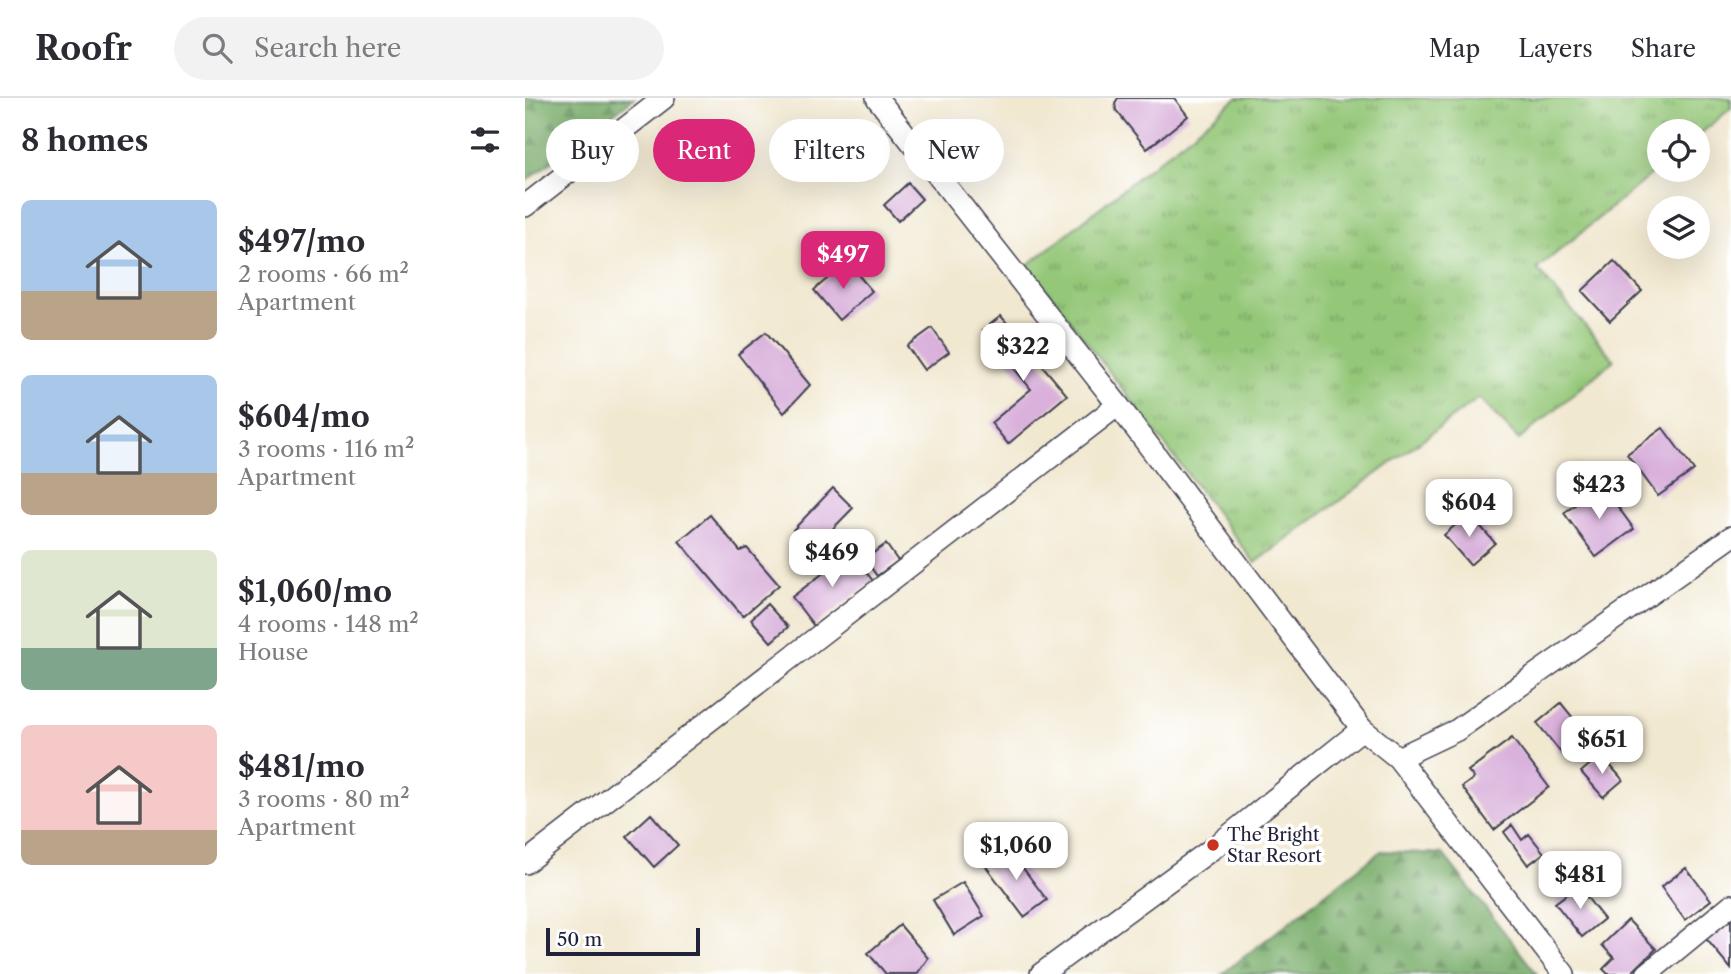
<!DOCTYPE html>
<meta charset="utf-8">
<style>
:root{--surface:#fff;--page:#f2f2f3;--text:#2b2b33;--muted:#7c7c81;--line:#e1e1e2;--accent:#db2777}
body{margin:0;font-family:"Libre Caslon Text",serif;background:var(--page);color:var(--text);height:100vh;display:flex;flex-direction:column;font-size:26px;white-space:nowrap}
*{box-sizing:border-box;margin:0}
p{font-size:23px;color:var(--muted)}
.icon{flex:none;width:38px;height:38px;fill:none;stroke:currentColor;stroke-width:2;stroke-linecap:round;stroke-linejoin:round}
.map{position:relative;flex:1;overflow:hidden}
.drawer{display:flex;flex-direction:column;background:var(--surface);width:525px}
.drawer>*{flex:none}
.guide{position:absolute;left:21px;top:21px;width:665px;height:63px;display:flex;gap:14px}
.controls{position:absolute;left:1122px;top:21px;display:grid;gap:14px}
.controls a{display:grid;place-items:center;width:63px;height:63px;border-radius:50%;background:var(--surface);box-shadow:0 7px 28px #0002;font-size:35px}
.scale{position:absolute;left:21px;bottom:18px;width:154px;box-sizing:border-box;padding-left:7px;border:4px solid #22223b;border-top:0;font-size:19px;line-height:24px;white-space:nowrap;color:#22223b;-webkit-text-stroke:5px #fff;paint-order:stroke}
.price{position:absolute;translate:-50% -60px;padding:0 16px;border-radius:14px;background:#fff;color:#222;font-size:23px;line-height:46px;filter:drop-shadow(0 2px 4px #0008)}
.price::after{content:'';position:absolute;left:50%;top:42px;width:21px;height:16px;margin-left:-10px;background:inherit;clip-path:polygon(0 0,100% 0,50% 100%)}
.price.selected{background:var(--accent);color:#fff}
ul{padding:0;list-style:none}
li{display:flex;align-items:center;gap:21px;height:175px;padding:0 21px}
li span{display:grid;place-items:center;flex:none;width:196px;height:140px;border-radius:10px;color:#555}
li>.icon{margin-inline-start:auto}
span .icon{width:84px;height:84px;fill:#fffc;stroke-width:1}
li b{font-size:30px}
h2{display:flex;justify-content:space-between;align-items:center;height:84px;padding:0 21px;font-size:30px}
.pill{padding:0 24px;border-radius:32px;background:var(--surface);box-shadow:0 7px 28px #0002;font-size:24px;line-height:63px}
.pill.selected{background:var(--accent);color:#fff}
header{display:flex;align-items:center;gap:42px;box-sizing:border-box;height:98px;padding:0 35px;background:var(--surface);border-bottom:2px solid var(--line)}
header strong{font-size:33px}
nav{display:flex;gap:38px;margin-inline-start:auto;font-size:24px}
.search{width:490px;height:63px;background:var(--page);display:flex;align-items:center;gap:18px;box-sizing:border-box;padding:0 24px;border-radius:38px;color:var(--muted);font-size:26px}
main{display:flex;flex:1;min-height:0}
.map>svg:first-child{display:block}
.grass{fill:url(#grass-tufts);stroke:#5b745a;stroke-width:2}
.forest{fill:url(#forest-firs);stroke:#4c6752;stroke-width:2}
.building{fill:#d9b1db}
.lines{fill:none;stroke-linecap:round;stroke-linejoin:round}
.street-casing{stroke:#414051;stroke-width:24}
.street{stroke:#fff;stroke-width:21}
.poi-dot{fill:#c8321e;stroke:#fff;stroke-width:2.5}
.labels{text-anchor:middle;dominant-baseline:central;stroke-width:7;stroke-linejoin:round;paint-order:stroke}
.poi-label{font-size:18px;fill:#22223b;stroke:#fff;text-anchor:start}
</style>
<header>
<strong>Roofr</strong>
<div class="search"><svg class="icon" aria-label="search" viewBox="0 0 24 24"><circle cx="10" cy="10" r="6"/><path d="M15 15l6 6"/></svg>Search here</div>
<nav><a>Map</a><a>Layers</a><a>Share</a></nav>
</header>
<main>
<section class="drawer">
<h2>8 homes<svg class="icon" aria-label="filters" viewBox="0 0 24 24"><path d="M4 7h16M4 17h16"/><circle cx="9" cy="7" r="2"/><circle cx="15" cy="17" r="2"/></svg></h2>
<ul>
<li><span style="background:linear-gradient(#a9c7e8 65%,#b9a48a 0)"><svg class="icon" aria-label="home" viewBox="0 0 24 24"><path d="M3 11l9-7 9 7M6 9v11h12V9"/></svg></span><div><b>$497/mo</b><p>2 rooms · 66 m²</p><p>Apartment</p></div></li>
<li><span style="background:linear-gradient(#a9c7e8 70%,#b9a48a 0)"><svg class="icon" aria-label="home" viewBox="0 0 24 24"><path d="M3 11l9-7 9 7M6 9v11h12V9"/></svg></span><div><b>$604/mo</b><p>3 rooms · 116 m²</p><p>Apartment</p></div></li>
<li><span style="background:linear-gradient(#dfe7d0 70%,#7fa58c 0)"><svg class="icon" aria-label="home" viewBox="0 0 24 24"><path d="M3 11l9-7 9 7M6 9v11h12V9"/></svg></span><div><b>$1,060/mo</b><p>4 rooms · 148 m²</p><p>House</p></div></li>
<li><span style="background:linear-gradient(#f6c9c9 75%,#b9a48a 0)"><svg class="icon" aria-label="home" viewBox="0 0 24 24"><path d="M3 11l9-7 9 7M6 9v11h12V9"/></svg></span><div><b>$481/mo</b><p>3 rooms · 80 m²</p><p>Apartment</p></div></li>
</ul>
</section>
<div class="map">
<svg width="1206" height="876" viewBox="0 0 1206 876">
<defs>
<pattern id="grass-tufts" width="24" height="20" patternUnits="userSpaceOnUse" patternTransform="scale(1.75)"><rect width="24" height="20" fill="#94c778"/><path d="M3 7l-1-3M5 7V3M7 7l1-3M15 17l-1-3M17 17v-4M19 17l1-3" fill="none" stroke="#78a164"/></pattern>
<pattern id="forest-firs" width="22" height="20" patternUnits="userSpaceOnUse" patternTransform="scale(1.75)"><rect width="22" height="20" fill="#77ac68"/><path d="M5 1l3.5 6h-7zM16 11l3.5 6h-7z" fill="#618c57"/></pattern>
</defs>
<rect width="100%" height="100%" fill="#fff"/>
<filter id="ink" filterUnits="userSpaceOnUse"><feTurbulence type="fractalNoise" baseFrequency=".0143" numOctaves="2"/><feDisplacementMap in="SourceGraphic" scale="14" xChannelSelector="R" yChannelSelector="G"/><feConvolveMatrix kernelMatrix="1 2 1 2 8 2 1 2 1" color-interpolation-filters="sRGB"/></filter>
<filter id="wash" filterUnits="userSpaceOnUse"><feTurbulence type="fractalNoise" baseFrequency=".00686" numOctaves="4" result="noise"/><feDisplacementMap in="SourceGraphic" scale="28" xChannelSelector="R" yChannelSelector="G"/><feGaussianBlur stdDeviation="1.57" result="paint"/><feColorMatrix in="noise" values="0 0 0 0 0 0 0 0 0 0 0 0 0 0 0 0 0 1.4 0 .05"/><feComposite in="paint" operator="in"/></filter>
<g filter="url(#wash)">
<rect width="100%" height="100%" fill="#f1e8d0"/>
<path class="grass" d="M712 0H1206V10L1173 38 1172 33H1134V70L1012 171 1089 262 994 342 954 300 730 465 503 167Z"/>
<path class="forest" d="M0 0H109L0 84Z
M856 753 918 756 1012 876H697Z"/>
<g id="blocks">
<path class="building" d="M593 0H649L663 18 622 51 591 12 590 5Z
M383 85 397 101 373 123 359 107Z
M1089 163 1117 193 1085 223 1057 193Z
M322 164 347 193 314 222 289 192Z
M476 218 542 297 483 346 466 325 506 291 458 232Z
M407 230 424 254 399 272 382 248Z
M241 234 285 287 259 315 213 256Z
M1138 330 1169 372 1133 398 1102 356Z
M1077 387 1109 431 1071 459 1039 415Z
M308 390 328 410 288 451 268 432Z
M944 415 970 445 945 467 919 437Z
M185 417 215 453 222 450 254 487 218 518 154 443Z
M361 446 373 463 352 478 340 461Z
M326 454 348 483 289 528 267 499Z
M242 506 263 529 246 544 226 521Z
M1036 605 1061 636 1037 656 1012 625Z
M987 640 1024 689 969 732 937 689 949 680 943 673Z
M1076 657 1098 682 1078 699 1056 674Z
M126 716 153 747 129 769 102 738Z
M987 727 997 742 1004 736 1019 755 1003 767 979 734Z
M483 750 522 802 499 819 460 767Z
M1161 770 1186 802 1160 822 1136 789Z
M438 784 459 818 429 837 408 802Z
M1053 788 1079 821 1057 839 1030 805Z
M1206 820V871L1178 837Z
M1103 822 1131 851 1105 876H1083L1078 871 1089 860 1077 847Z
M375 827 403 860 392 876H361L343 855Z"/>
</g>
</g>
<g filter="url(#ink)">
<use href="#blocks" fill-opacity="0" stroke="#414051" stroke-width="2"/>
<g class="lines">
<g class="street-casing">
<path id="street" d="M352 0 593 307 837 631
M0 108 139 0
M873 660 1039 876
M0 765 593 307
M516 876 691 748 837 631 873 660 932 632 1206 439
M1122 876 1206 807"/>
</g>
<use href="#street" class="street"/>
</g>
</g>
<circle class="poi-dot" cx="688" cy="747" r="7"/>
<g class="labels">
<g class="poi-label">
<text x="702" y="737">The Bright<tspan x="702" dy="21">Star Resort</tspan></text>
</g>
</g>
</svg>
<div class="controls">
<a><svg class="icon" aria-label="locate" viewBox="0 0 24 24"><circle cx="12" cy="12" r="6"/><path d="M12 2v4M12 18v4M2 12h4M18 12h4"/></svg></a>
<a><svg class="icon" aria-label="layers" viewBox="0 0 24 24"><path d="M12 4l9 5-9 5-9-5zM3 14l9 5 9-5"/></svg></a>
</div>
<div class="scale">50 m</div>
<b class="price selected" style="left:318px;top:193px">$497</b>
<b class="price" style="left:498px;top:285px">$322</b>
<b class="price" style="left:1074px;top:423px">$423</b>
<b class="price" style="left:944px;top:441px">$604</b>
<b class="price" style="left:307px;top:491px">$469</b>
<b class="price" style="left:1077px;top:678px">$651</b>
<b class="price" style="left:491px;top:784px">$1,060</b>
<b class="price" style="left:1055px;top:813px">$481</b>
<div class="guide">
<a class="pill">Buy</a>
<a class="pill selected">Rent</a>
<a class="pill">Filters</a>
<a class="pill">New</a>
</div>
</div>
</main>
